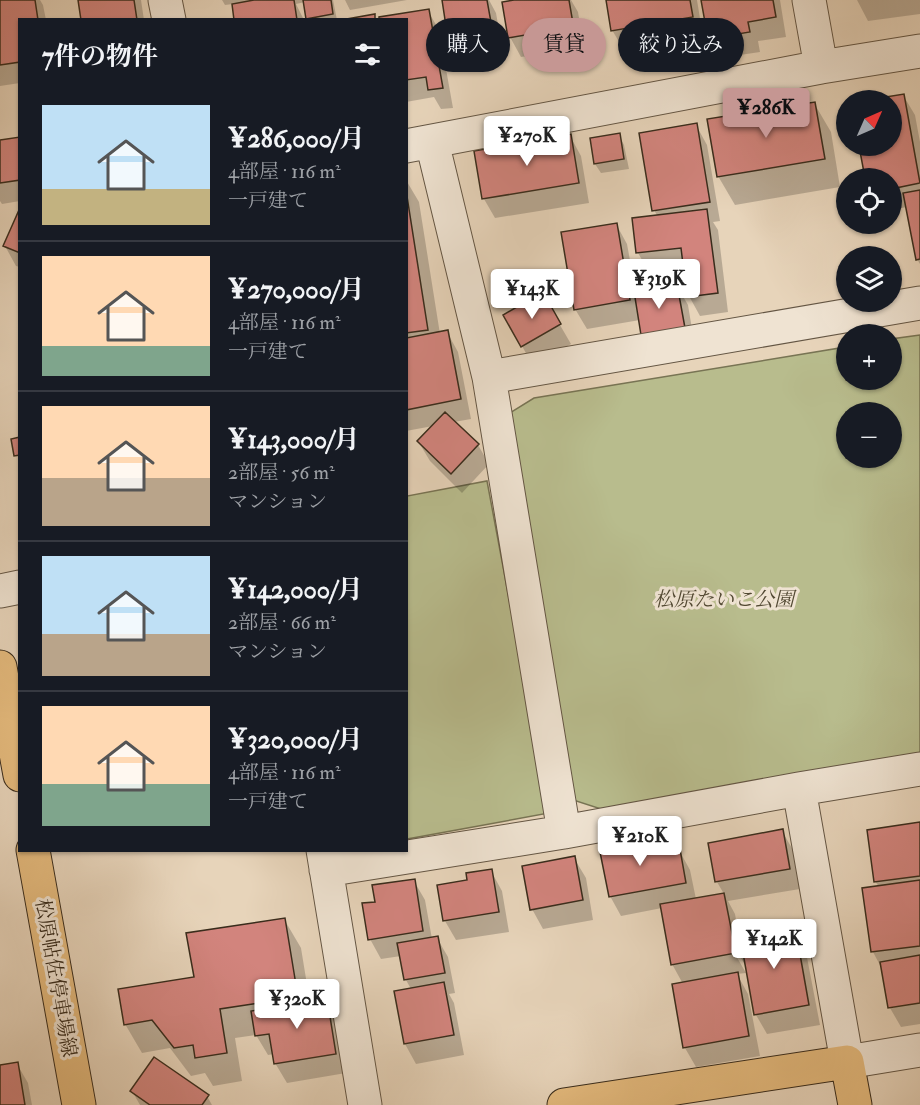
<!DOCTYPE html>
<html lang="ja">
<meta charset="utf-8">
<style>
:root{--surface:#171b24;--page:#20242c;--text:#f1f3f6;--muted:#9ea1a6;--line:#363941;--accent:#c59692}
body{margin:0;font-family:"IM FELL Double Pica","Noto Serif JP",serif;background:var(--page);color:var(--text);height:100vh;display:flex;flex-direction:column;font-size:22px;white-space:nowrap}
*{box-sizing:border-box;margin:0}
p{font-size:20px;color:var(--muted)}
.icon{flex:none;width:33px;height:33px;fill:none;stroke:currentColor;stroke-width:2;stroke-linecap:round;stroke-linejoin:round}
.map{position:relative;flex:1;overflow:hidden}
.sheet{position:absolute;left:18px;top:18px;width:390px;height:834px;display:flex;flex-direction:column;background:var(--surface);border-radius:0px;box-shadow:0 2px 4px #0004}
.sheet>*{flex:none}
.guide{position:absolute;left:426px;top:18px;width:404px;height:54px;display:flex;gap:12px}
.needle{width:39px;rotate:45deg}
.buttons{position:absolute;left:836px;top:90px;display:grid;gap:12px}
.buttons a{display:grid;place-items:center;width:66px;height:66px;border-radius:50%;background:var(--surface);box-shadow:0 2px 4px #0004;font-size:30px}
.price{position:absolute;translate:-50% -51px;padding:0 14px;border-radius:6px;background:#fff;color:#222;font-size:20px;line-height:39px;filter:drop-shadow(0 2px 3px #0008)}
.price::after{content:'';position:absolute;left:50%;top:36px;width:18px;height:14px;margin-left:-9px;background:inherit;clip-path:polygon(0 0,100% 0,50% 100%)}
.price.selected{background:var(--accent);color:#111}
ul{padding:0;list-style:none}
li{display:flex;align-items:center;gap:18px;height:150px;padding:0 24px}
li+li{border-top:2px solid var(--line)}
li span{display:grid;place-items:center;flex:none;width:168px;height:120px;border-radius:0px;color:#555}
li>.icon{margin-inline-start:auto}
span .icon{width:72px;height:72px;fill:#fffc;stroke-width:1}
li b{font-size:26px}
h2{display:flex;justify-content:space-between;align-items:center;height:72px;padding:0 24px;font-size:26px}
.pill{padding:0 21px;border-radius:27px;background:var(--surface);box-shadow:0 2px 4px #0004;font-size:21px;line-height:54px}
.pill.selected{background:var(--accent);color:#111}
.map>svg:first-child{display:block}
.green{fill:#b8bc8d;stroke:#787454;stroke-width:1.5;fill-rule:evenodd}
.shadow{fill:#0003}
.building{fill:#d2847d;stroke:#392c1c;stroke-width:1.5}
.lines{fill:none;stroke-linecap:round;stroke-linejoin:round}
.minor-casing{stroke:#645644;stroke-width:35}
.major-casing{stroke:#392c1c;stroke-width:35}
.minor{stroke:#efe3d2;stroke-width:33}
.major{stroke:#e4ba7d;stroke-width:33}
.labels{text-anchor:middle;dominant-baseline:central;stroke-width:6;stroke-linejoin:round;paint-order:stroke}
.park-label{font-size:20px;font-style:italic;fill:#524933;stroke:#efe3d2}
.street-label{font-size:20px;fill:#392c1c;stroke:#efe3d2}
</style>
<div class="map">
<svg width="920" height="1105" viewBox="0 0 920 1105">
<rect width="100%" height="100%" fill="#e7d4ba"/>
<filter id="stains"><feTurbulence type="fractalNoise" baseFrequency=".00333" numOctaves="4"/><feColorMatrix values="0 0 0 0 .2 0 0 0 0 .09 0 0 0 0 .02 0 0 0 .5 -.17"/></filter>
<radialGradient id="worn" r=".72"><stop offset=".6" stop-color="#630" stop-opacity="0"/><stop offset="1" stop-color="#630" stop-opacity=".3"/></radialGradient>
<path class="green" d="M920 335V755L601 809 570 799 505 416 534 398 846 347V380H891V339ZM846 412H891V458H846Z
M487 481 549 813 407 839V496Z"/>
<path class="shadow" d="M0 0H40L43 5 46 20H20V83L0 86Z
M79 0H141L144 20H82Z
M222 0H333L337 20H309L305 2 296 4 304 20H236L233 4 225 5Z
M345 0H407L350 10Z
M447 0H489L496 13 504 58 462 65 451 45Z
M523 0H571L578 12 585 54 568 57 564 50 521 57 510 37Z
M607 0H697L703 37 624 50 612 30Z
M703 0H780L786 37 758 41 760 52 720 58 709 38Z
M857 0H920V14L868 21Z
M428 11 439 30 453 108 441 109 434 97 406 102V20Z
M903 95 915 115 920 142V264L917 259 907 207 891 210V178H867L860 146H891V100H875Z
M814 103 831 132 840 187 735 205 718 176Z
M696 125 707 145 720 221 713 222 718 230 728 312 700 316 689 296 685 268 649 272 638 253 658 217 654 210Z
M619 135 624 145 629 169 601 173 595 164Z
M570 136 581 156 589 203 495 218 484 199 476 152Z
M20 139V201L2 204 0 201V142Z
M406 180 419 202 440 334 447 332 458 352 471 419 454 422 478 445 489 464 462 493 430 461 418 441 433 426 406 431Z
M20 213V267L16 266 5 246Z
M616 224 627 244 636 293 677 286 688 305 695 347 640 320 587 329 575 309Z
M542 294 571 344 533 366 505 315Z
M920 824V1024L901 1027 890 1008 882 969 873 952 879 887 875 881Z
M782 831 793 850 800 889 728 901 735 914 739 937 794 927 805 947 820 1025 767 1034 756 1015 748 970 734 946 731 947 746 973 737 974 748 994 760 1056 696 1067 685 1048 673 985 683 984 672 964 662 908 621 916 610 896 654 838 663 853 679 850 690 870 696 899 724 894 717 882 709 844Z
M574 858 586 878 593 920 543 929 532 909Z
M491 871 502 891 509 932 456 940 445 921 468 882Z
M414 881 425 900 432 939 437 938 448 957 455 993 449 994 454 1003 464 1055 416 1064 405 1044 395 992 411 989 406 980 401 956 381 959 370 939 376 903Z
M284 919 301 948 310 1003 326 1000 338 1020 346 1073 287 1083 275 1063 274 1054 268 1055 256 1035 235 1038 242 1081 213 1086 205 1073 191 1076 170 1048 142 1053 125 1024Z
M17 1064 28 1083 32 1105H0V1067Z
M132 1091 207 1096 212 1105H140Z"/>
<path class="building" d="M0 0H35L38 20H20V62L0 65Z
M78 0H134L137 20H81Z
M254 0H294L297 20H234L232 4Z
M303 0H331L333 14 306 19Z
M442 0H487L494 39 449 46Z
M514 0H569L575 35 555 38 554 30 508 38 502 2Z
M606 0H690L693 17 611 31Z
M701 0H773L776 17 748 22 750 32 708 39Z
M429 9 443 88 428 90 426 77 406 80V20H379V17Z
M375 14V20H341Z
M904 94 920 183 891 189V178H865L859 146H891V100H867Z
M815 102 825 159 717 177 707 119Z
M697 123 710 202 652 211 639 133Z
M620 133 624 159 594 164 590 138Z
M571 134 579 183 482 199 474 151Z
M20 137V180L0 183V140Z
M406 190 428 330 406 333Z
M920 190V259L916 260 903 193Z
M707 209 718 293 687 297 681 248 636 253 632 218Z
M19 210H20V253L3 246Z
M617 223 630 300 574 310 561 232Z
M677 284 685 328 641 335 634 291Z
M543 292 561 324 521 347 503 315Z
M448 330 461 399 406 410V338Z
M445 412 479 444 451 474 417 441Z
M20 437V455L14 456 11 439Z
M920 822V876L874 882 867 830Z
M783 829 790 869 715 882 708 843Z
M655 837 658 853 680 849 686 883 609 897 599 847Z
M575 856 583 900 530 910 522 866Z
M492 869 499 912 443 921 437 885 467 880 466 873Z
M415 879 423 931 368 940 362 903 375 902 372 885Z
M920 880V946L871 952 862 888Z
M724 893 736 953 671 965 660 904Z
M285 918 298 997 220 1009 227 1053 195 1058 193 1045 174 1048 152 1020 124 1025 118 989 194 977 186 933Z
M795 926 809 1005 754 1015 740 936Z
M438 936 445 973 404 980 397 943Z
M920 955V1003L888 1008 880 962Z
M738 972 749 1036 683 1048 672 984Z
M444 982 454 1035 404 1044 394 991Z
M327 998 336 1054 274 1064 269 1034 255 1036 251 1011Z
M154 1057 209 1095 202 1105H150L130 1091Z
M18 1062 25 1105H0V1065Z"/>
<g class="lines">
<g class="minor-casing">
<path id="minor" d="M165 0 169 20
M809 0 821 67
M432 142 489 377 564 832
M406 146 821 67 920 51
M489 377 920 303
M0 591 20 587
M799 789 847 1062 920 1050
M323 850 365 1105
M326 870 564 832 799 789 920 769"/>
</g>
<g class="major-casing">
<path id="major" d="M0 667 20 775
M33 850 79 1105
M564 1105 847 1062 855 1105"/>
</g>
<use href="#minor" class="minor"/>
<use href="#major" class="major"/>
</g>
<g class="labels">
<g class="park-label">
<text x="724" y="599">松原たいこ公園</text>
</g>
<g class="street-label">
<text transform="translate(56 978) rotate(80)">松原帖佐停車場線</text>
</g>
</g>
<rect width="100%" height="100%" filter="url(#stains)"/>
<rect width="100%" height="100%" fill="url(#worn)"/>
</svg>
<div class="buttons">
<a><svg class="needle" viewBox="-14 -14 28 28"><path d="M0-13l5 13h-10z" fill="#e53935"/><path d="M0 13l5-13h-10z" fill="#9ea1a6"/></svg></a>
<a><svg class="icon" aria-label="locate" viewBox="0 0 24 24"><circle cx="12" cy="12" r="6"/><path d="M12 2v4M12 18v4M2 12h4M18 12h4"/></svg></a>
<a><svg class="icon" aria-label="layers" viewBox="0 0 24 24"><path d="M12 4l9 5-9 5-9-5zM3 14l9 5 9-5"/></svg></a>
<a>+</a>
<a>−</a>
</div>
<b class="price selected" style="left:766px;top:139px">¥286K</b>
<b class="price" style="left:527px;top:167px">¥270K</b>
<b class="price" style="left:659px;top:310px">¥319K</b>
<b class="price" style="left:532px;top:320px">¥143K</b>
<b class="price" style="left:640px;top:867px">¥210K</b>
<b class="price" style="left:774px;top:970px">¥142K</b>
<b class="price" style="left:297px;top:1030px">¥320K</b>
<div class="guide">
<a class="pill">購入</a>
<a class="pill selected">賃貸</a>
<a class="pill">絞り込み</a>
</div>
<section class="sheet">
<h2>7件の物件<svg class="icon" aria-label="filters" viewBox="0 0 24 24"><path d="M4 7h16M4 17h16"/><circle cx="9" cy="7" r="2"/><circle cx="15" cy="17" r="2"/></svg></h2>
<ul>
<li><span style="background:linear-gradient(#bfe0f5 70%,#c2b280 0)"><svg class="icon" aria-label="home" viewBox="0 0 24 24"><path d="M3 11l9-7 9 7M6 9v11h12V9"/></svg></span><div><b>¥286,000/月</b><p>4部屋 · 116 m²</p><p>一戸建て</p></div></li>
<li><span style="background:linear-gradient(#ffd9b3 75%,#7fa58c 0)"><svg class="icon" aria-label="home" viewBox="0 0 24 24"><path d="M3 11l9-7 9 7M6 9v11h12V9"/></svg></span><div><b>¥270,000/月</b><p>4部屋 · 116 m²</p><p>一戸建て</p></div></li>
<li><span style="background:linear-gradient(#ffd9b3 60%,#b9a48a 0)"><svg class="icon" aria-label="home" viewBox="0 0 24 24"><path d="M3 11l9-7 9 7M6 9v11h12V9"/></svg></span><div><b>¥143,000/月</b><p>2部屋 · 56 m²</p><p>マンション</p></div></li>
<li><span style="background:linear-gradient(#bfe0f5 65%,#b9a48a 0)"><svg class="icon" aria-label="home" viewBox="0 0 24 24"><path d="M3 11l9-7 9 7M6 9v11h12V9"/></svg></span><div><b>¥142,000/月</b><p>2部屋 · 66 m²</p><p>マンション</p></div></li>
<li><span style="background:linear-gradient(#ffd9b3 65%,#7fa58c 0)"><svg class="icon" aria-label="home" viewBox="0 0 24 24"><path d="M3 11l9-7 9 7M6 9v11h12V9"/></svg></span><div><b>¥320,000/月</b><p>4部屋 · 116 m²</p><p>一戸建て</p></div></li>
</ul>
</section>
</div>
